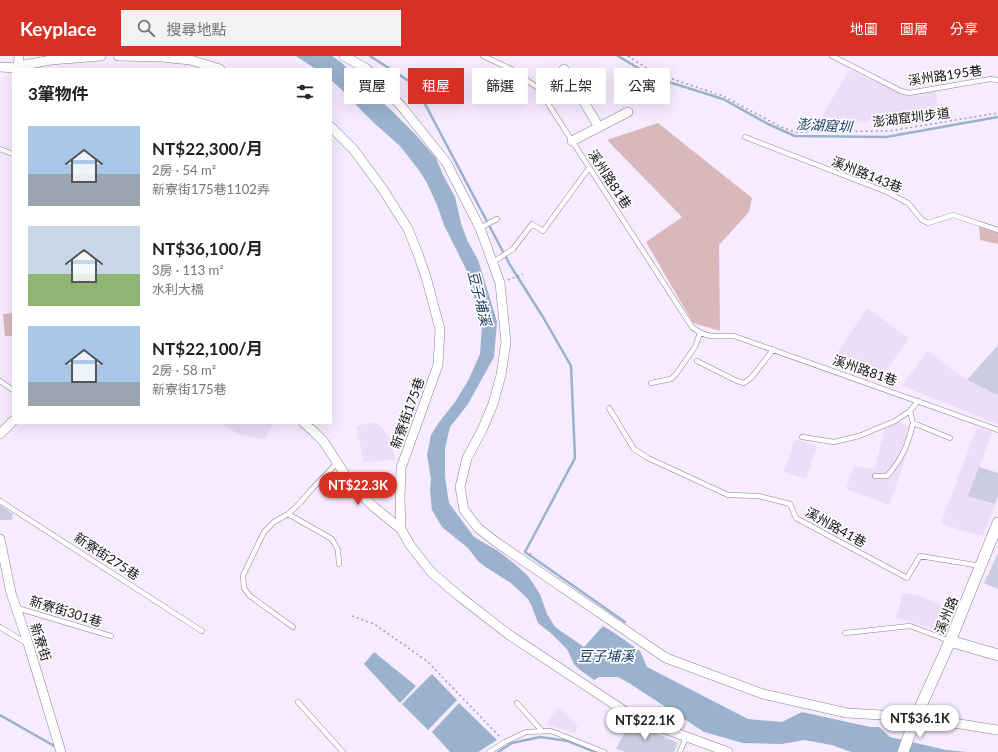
<!DOCTYPE html>
<html lang="zh-TW">
<meta charset="utf-8">
<style>
:root{--surface:#fff;--page:#f2f2f2;--text:#222;--muted:#767676;--accent:#d93025}
body{margin:0;font-family:Lato,"Noto Sans TC",sans-serif;background:var(--page);color:var(--text);height:100vh;display:flex;flex-direction:column;font-size:15px;white-space:nowrap}
*{box-sizing:border-box;margin:0}
p{font-size:13px;color:var(--muted)}
.icon{flex:none;width:22px;height:22px;fill:none;stroke:currentColor;stroke-width:2;stroke-linecap:round;stroke-linejoin:round}
.map{position:relative;flex:1;overflow:hidden}
.drawer{position:absolute;left:12px;top:12px;width:320px;height:356px;display:flex;flex-direction:column;background:var(--surface);border-radius:0px;box-shadow:0 4px 16px #0002}
.drawer>*{flex:none}
.hud{position:absolute;left:344px;top:12px;width:380px;height:36px;display:flex;gap:8px}
.price{position:absolute;translate:-50% -34px;padding:0 9px;border-radius:14px;background:#fff;color:#222;font-size:13px;line-height:26px;filter:drop-shadow(0 1px 2px #0008)}
.price::after{content:'';position:absolute;left:50%;top:24px;width:12px;height:9px;margin-left:-6px;background:inherit;clip-path:polygon(0 0,100% 0,50% 100%)}
.price.current{background:var(--accent);color:#fff}
ul{padding:0;list-style:none}
li{display:flex;align-items:center;gap:12px;height:100px;padding:0 16px}
li span{display:grid;place-items:center;flex:none;width:112px;height:80px;border-radius:0px;color:#555}
li>.icon{margin-inline-start:auto}
span .icon{width:48px;height:48px;fill:#fffc;stroke-width:1}
li b{font-size:17px}
h2{display:flex;justify-content:space-between;align-items:center;height:48px;padding:0 16px;font-size:17px}
.tag{padding:0 14px;border-radius:0px;background:var(--surface);box-shadow:0 4px 16px #0002;font-size:14px;line-height:36px}
.tag.current{background:var(--accent);color:#fff}
header{display:flex;align-items:center;gap:24px;box-sizing:border-box;height:56px;padding:0 20px;background:var(--accent);color:#fff}
header strong{font-size:19px}
nav{display:flex;gap:22px;margin-inline-start:auto;font-size:14px}
.search{width:280px;height:36px;background:var(--page);display:flex;align-items:center;gap:10px;box-sizing:border-box;padding:0 14px;border-radius:0px;color:var(--muted);font-size:15px}
.map>svg:first-child{display:block}
.built{fill:#edddf8}
.green{fill:#d9b8bc}
.water{fill:#9ab2ce}
.lines{fill:none;stroke-linecap:round;stroke-linejoin:round}
.stream{stroke:#9ab2ce;stroke-width:2.5}
.building{fill:#cacce1}
.service-casing{stroke:#8c8193;stroke-width:5.5}
.minor-casing{stroke:#8c8193;stroke-width:10}
.tertiary-casing{stroke:#8c8193;stroke-width:12}
.path{stroke:#a59cab;stroke-width:1.5;stroke-dasharray:2 3;stroke-linecap:butt}
.service{stroke:#fff;stroke-width:4.5}
.minor{stroke:#fff;stroke-width:9}
.tertiary{stroke:#fff;stroke-width:11}
.labels{text-anchor:middle;dominant-baseline:central;stroke-width:3.5;stroke-linejoin:round;paint-order:stroke}
.street-label{font-size:13px;fill:#141016;stroke:#fdfdfd}
.water-label{font-size:14px;font-style:italic;fill:#1a3c63;stroke:#fdfdfd}
</style>
<header>
<strong>Keyplace</strong>
<div class="search"><svg class="icon" aria-label="search" viewBox="0 0 24 24"><circle cx="10" cy="10" r="6"/><path d="M15 15l6 6"/></svg>搜尋地點</div>
<nav><a>地圖</a><a>圖層</a><a>分享</a></nav>
</header>
<div class="map">
<svg width="998" height="696" viewBox="0 0 998 696">
<rect width="100%" height="100%" fill="#f7ebff"/>
<path class="built" d="M849 14 908 40 935 34 940 61 817 69Z
M867 252 909 282 879 325 832 305Z
M927 295 967 324 998 339V368L902 330Z
M376 366 391 383 395 404 364 406 356 370Z
M898 366 916 372 889 449 846 433 854 410 875 413 884 373Z
M221 367H274L263 384 239 378Z
M977 371 992 376 969 440 995 448 983 480 957 473 941 467Z
M795 383 817 390 806 423 784 416Z
M903 537 917 539 952 554 941 575 896 562Z
M558 651 578 671 575 677 546 668Z"/>
<path class="green" d="M658 67 752 142 749 156 719 189 720 275 693 267 646 186 682 161 607 84Z
M979 169 998 176V188L980 184Z
M13 257V280H5L3 258Z"/>
<path class="water" d="M296 0H332L342 7 362 28 392 55 415 78 436 102 443 119 455 141 461 167 467 184 478 204 489 239 497 266 494 301 468 348 450 371 445 392V421L449 447 474 481 498 495 516 509 528 520 540 538 547 558 555 571 584 591 603 570 616 578 640 595 647 611 748 663 782 666 802 656 870 671H879L890 681 946 694 967 696H852L848 695 832 689 804 684 782 688 743 687 704 676 629 627 618 621H599L594 624 580 614 574 608 567 593 552 578 538 567 532 551 528 543 511 527 487 512 478 505 468 492 442 471 432 454 430 434 431 423 427 399 431 379 440 365 455 346 469 323 480 298 482 269 467 215 444 169 437 149 427 127 418 113 400 90 373 66 361 54 344 36 331 24V13H316Z
M374 596 416 630 400 647 364 608Z
M432 618 457 644 428 674 402 648Z
M459 647 497 684 478 696H450L432 676Z"/>
<g class="lines">
<path class="stream" d="M370 0 415 29 510 209 543 261 571 310 575 402 525 496 625 566
M618 0 653 21 723 43 768 68 795 80 886 81 998 61
M0 659 56 691
M498 696 512 687 540 681 568 685 595 696"/>
</g>
<path class="building" d="M998 289V339L967 324Z
M979 411 998 417V440L995 448 968 440Z
M0 449 13 458 12 464H0Z
M998 497V533L984 527Z
M630 666 678 687 674 696H626L616 693Z"/>
<g class="lines">
<g class="service-casing">
<path id="service" d="M483 0 511 13 538 32 692 271C707 283 717 280 734 280L998 374
M832 0 901 35 909 37 990 23 998 24
M745 81 887 136 908 147 922 164 928 167 953 159 998 174
M0 93 13 98
M480 172 497 163
M493 206 513 193 532 168 543 175 589 112
M697 305 737 325 744 327 751 322 773 294
M0 325 13 334
M651 327 671 323 676 318 695 291 700 277
M609 352 634 393 648 402 728 439 759 440 790 448 796 462 907 522 920 500 981 510
M910 355 913 367 950 382
M802 381 834 386 859 380 895 365 910 355 918 345
M875 420H887C902 403 908 389 913 367
M0 445 202 575
M288 458 332 483 338 494 339 508
M17 552 111 580
M0 571 26 587
M293 571 250 540 244 532 243 520 248 509 264 476 274 466 288 458 300 447 311 434 338 406
M845 577 910 570 950 585
M298 646 343 696
M517 647 542 675
M489 696 505 686 526 676 551 675 604 696
M680 696 686 681"/>
</g>
<g class="minor-casing">
<path id="minor" d="M118 0 162 1 190 4 220 13
M344 0 367 13 402 51 446 106 480 172 500 227 506 286 501 319 493 348 482 374 467 402 460 431 464 454 478 472 496 486 666 602 763 638 847 657 916 661 998 674
M0 11 18 12
M18 12 24 9 51 4 101 0
M18 13 19 0
M564 13 599 71 572 85
M331 71 354 94 382 132 408 173 418 198 426 221 440 273 438 309 401 412 400 440 401 473 410 489 431 516 459 540 508 578 635 662 728 696
M599 71 628 56
M304 367 313 375 324 386 353 431 374 451 401 473
M0 378 13 365
M0 483 11 537 28 587 61 696"/>
</g>
<g class="tertiary-casing">
<path id="tertiary" d="M950 585 998 599
M903 696 916 661 950 585 998 467"/>
</g>
<path class="path" d="M628 0 654 17 723 40 781 71 795 76 889 75 998 57
M508 224 523 218
M530 499 533 495
M352 560 374 568 427 605 501 682"/>
<use href="#service" class="service"/>
<use href="#minor" class="minor"/>
<use href="#tertiary" class="tertiary"/>
</g>
<g class="labels">
<g class="street-label">
<text transform="translate(945 19) rotate(-8)">溪州路195巷</text>
<text transform="translate(911 61) rotate(-7)">澎湖窟圳步道</text>
<text transform="translate(867 118) rotate(22)">溪州路143巷</text>
<text transform="translate(610 123) rotate(57)">溪州路81巷</text>
<text transform="translate(865 314) rotate(19)">溪州路81巷</text>
<text transform="translate(407 357) rotate(-70)">新寮街175巷</text>
<text transform="translate(836 471) rotate(29)">溪州路41巷</text>
<text transform="translate(107 500) rotate(33)">新寮街275巷</text>
<text transform="translate(66 555) rotate(17)">新寮街301巷</text>
<text transform="translate(946 559) rotate(-67)">溪州路</text>
<text transform="translate(41 586) rotate(72)">新寮街</text>
</g>
<g class="water-label">
<text transform="translate(824 69) rotate(3)">澎湖窟圳</text>
<text transform="translate(480 242) rotate(76)">豆子埔溪</text>
<text x="606" y="599">豆子埔溪</text>
</g>
</g>
</svg>
<b class="price current" style="left:358px;top:450px">NT$22.3K</b>
<b class="price" style="left:920px;top:683px">NT$36.1K</b>
<b class="price" style="left:645px;top:685px">NT$22.1K</b>
<div class="hud">
<a class="tag">買屋</a>
<a class="tag current">租屋</a>
<a class="tag">篩選</a>
<a class="tag">新上架</a>
<a class="tag">公寓</a>
</div>
<section class="drawer">
<h2>3筆物件<svg class="icon" aria-label="filters" viewBox="0 0 24 24"><path d="M4 7h16M4 17h16"/><circle cx="9" cy="7" r="2"/><circle cx="15" cy="17" r="2"/></svg></h2>
<ul>
<li><span style="background:linear-gradient(#a9c7e8 60%,#9aa5b1 0)"><svg class="icon" aria-label="home" viewBox="0 0 24 24"><path d="M3 11l9-7 9 7M6 9v11h12V9"/></svg></span><div><b>NT$22,300/月</b><p>2房 · 54 m²</p><p>新寮街175巷1102弄</p></div></li>
<li><span style="background:linear-gradient(#c9d6e8 60%,#8fb573 0)"><svg class="icon" aria-label="home" viewBox="0 0 24 24"><path d="M3 11l9-7 9 7M6 9v11h12V9"/></svg></span><div><b>NT$36,100/月</b><p>3房 · 113 m²</p><p>水利大橋</p></div></li>
<li><span style="background:linear-gradient(#a9c7e8 70%,#9aa5b1 0)"><svg class="icon" aria-label="home" viewBox="0 0 24 24"><path d="M3 11l9-7 9 7M6 9v11h12V9"/></svg></span><div><b>NT$22,100/月</b><p>2房 · 58 m²</p><p>新寮街175巷</p></div></li>
</ul>
</section>
</div>
